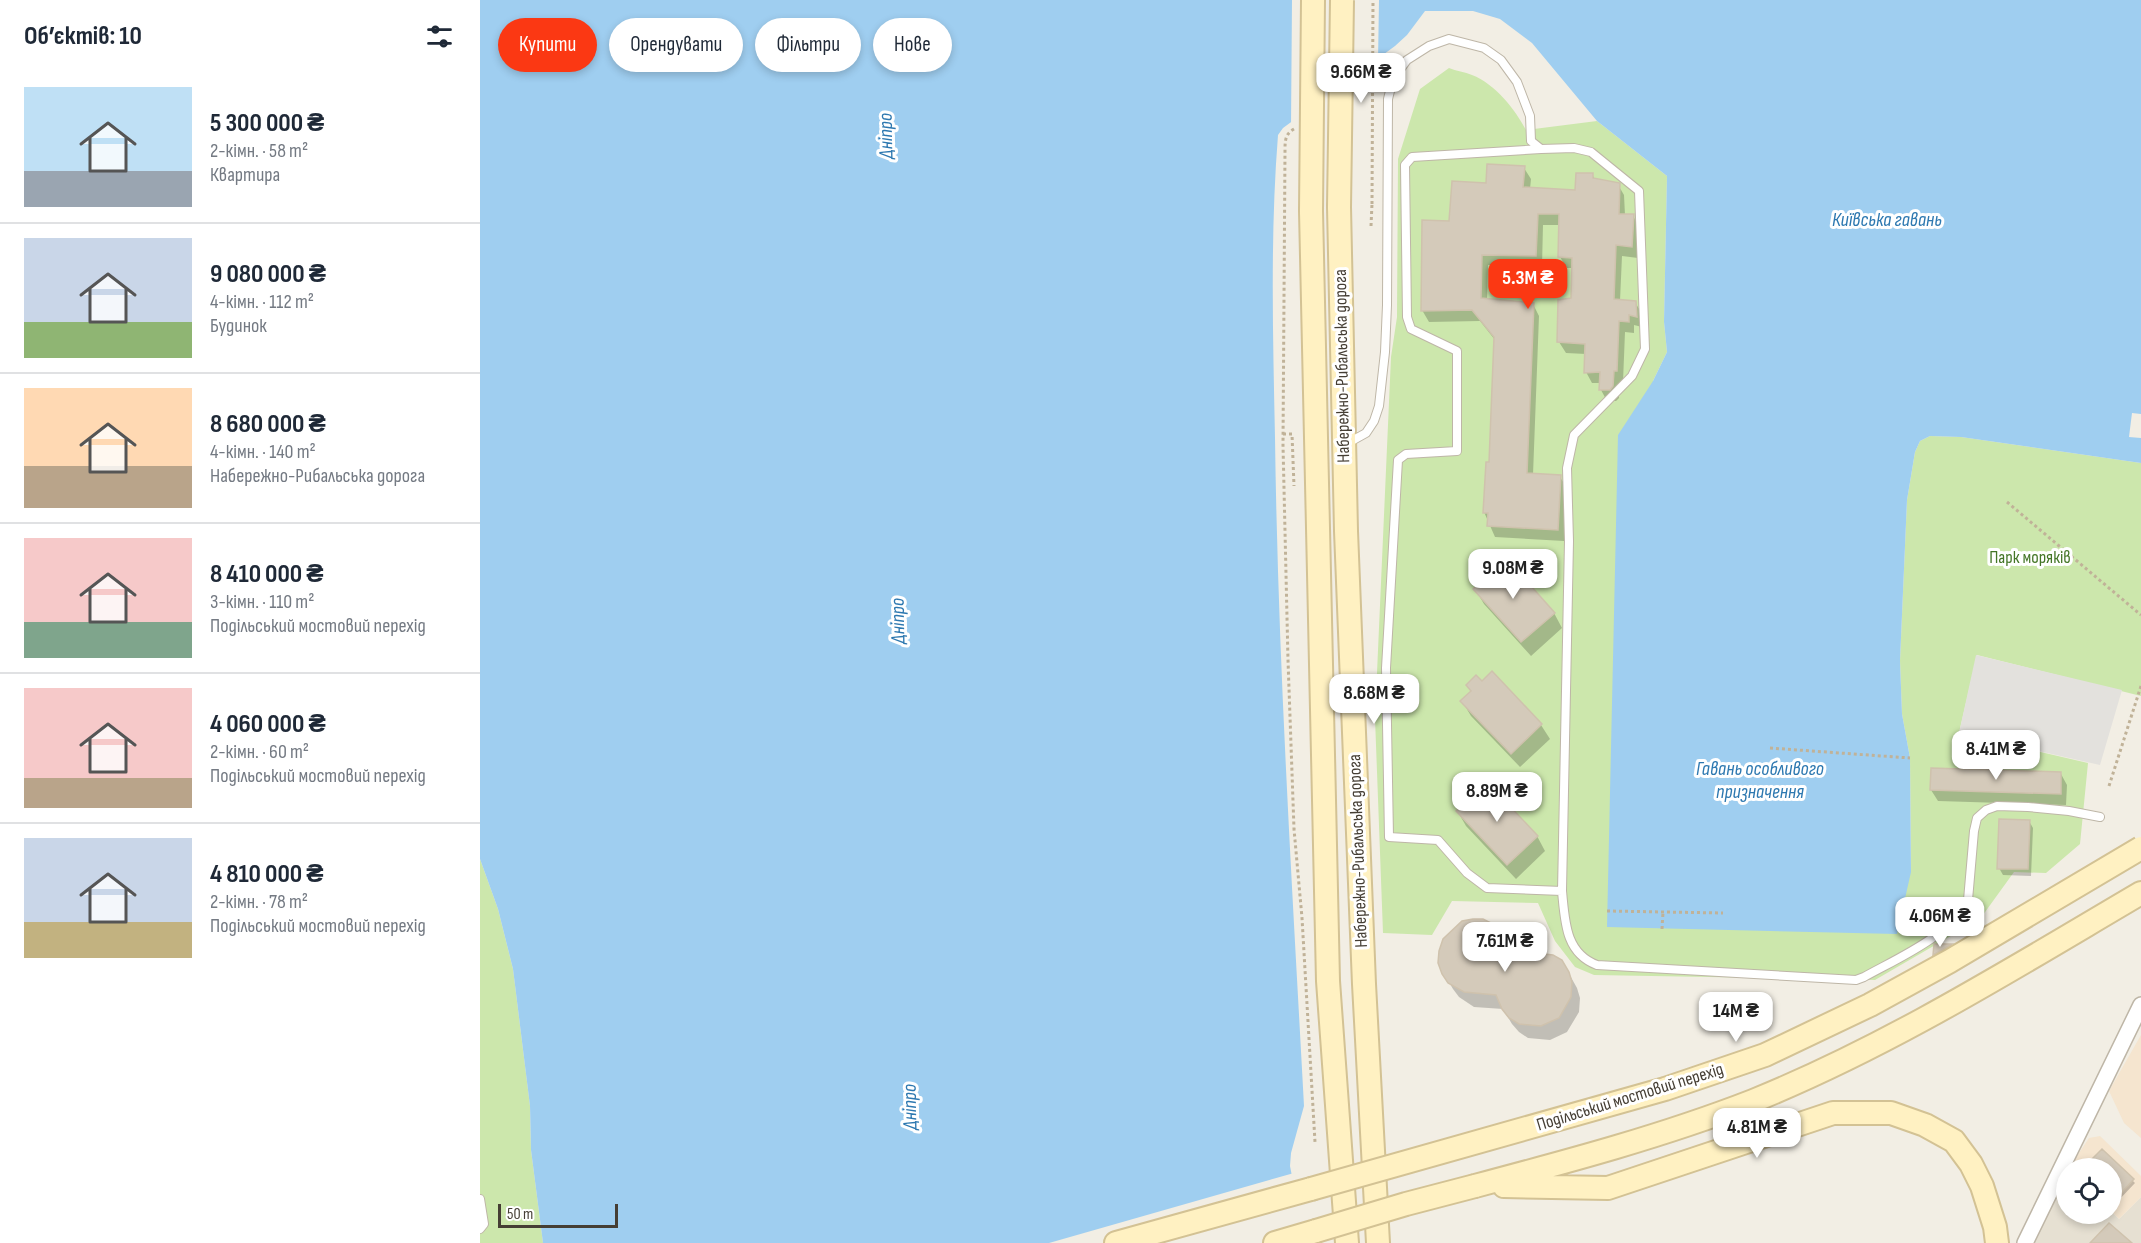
<!DOCTYPE html>
<html lang="uk">
<meta charset="utf-8">
<style>
:root{--surface:#fff;--page:#f2f2f3;--text:#1f2937;--muted:#747a83;--line:#e0e1e3;--accent:#fb3813}
body{margin:0;font-family:"Sofia Sans Condensed",sans-serif;background:var(--page);color:var(--text);height:100vh;display:flex;flex-direction:column;font-size:22px;white-space:nowrap}
*{box-sizing:border-box;margin:0}
p{font-size:20px;color:var(--muted)}
.icon{flex:none;width:33px;height:33px;fill:none;stroke:currentColor;stroke-width:2;stroke-linecap:round;stroke-linejoin:round}
.map{position:relative;flex:1;overflow:hidden}
.side{display:flex;flex-direction:column;background:var(--surface);width:480px}
.side>*{flex:none}
.banner{position:absolute;left:18px;top:18px;width:570px;height:54px;display:flex;gap:12px}
.fabs{position:absolute;left:1576px;top:1158px;display:grid;gap:12px}
.fabs a{display:grid;place-items:center;width:66px;height:66px;border-radius:50%;background:var(--surface);box-shadow:0 3px 9px #0003;font-size:30px}
.scale{position:absolute;left:18px;bottom:15px;width:120px;box-sizing:border-box;padding-left:6px;border:3px solid #453e34;border-top:0;font-size:16px;line-height:21px;white-space:nowrap;color:#453e34;-webkit-text-stroke:4px #fff;paint-order:stroke}
.price{position:absolute;translate:-50% -51px;padding:0 14px;border-radius:12px;background:#fff;color:#222;font-size:20px;line-height:39px;filter:drop-shadow(0 2px 3px #0008)}
.price::after{content:'';position:absolute;left:50%;top:36px;width:18px;height:14px;margin-left:-9px;background:inherit;clip-path:polygon(0 0,100% 0,50% 100%)}
.price.active{background:var(--accent);color:#fff}
ul{padding:0;list-style:none}
li{display:flex;align-items:center;gap:18px;height:150px;padding:0 24px}
li+li{border-top:2px solid var(--line)}
li span{display:grid;place-items:center;flex:none;width:168px;height:120px;border-radius:0px;color:#555}
li>.icon{margin-inline-start:auto}
span .icon{width:72px;height:72px;fill:#fffc;stroke-width:1}
li b{font-size:26px}
h2{display:flex;justify-content:space-between;align-items:center;height:72px;padding:0 24px;font-size:26px}
.tag{padding:0 21px;border-radius:27px;background:var(--surface);box-shadow:0 3px 9px #0003;font-size:21px;line-height:54px}
.tag.active{background:var(--accent);color:#fff}
main{display:flex;flex:1;min-height:0}
.map>svg:first-child{display:block}
.residential{fill:#e6e0d2}
.commercial{fill:#f5e5cf}
.green{fill:#cce7ac}
.parking{fill:#e3e1dd}
.water{fill:#9fcef0}
.pier{fill:#f2eee4}
.shadow{fill:#0003}
.building{fill:#d4caba;stroke:#cfc2ad;stroke-width:1.5}
.lines{fill:none;stroke-linecap:round;stroke-linejoin:round}
.service-casing{stroke:#beb6a7;stroke-width:10}
.minor-casing{stroke:#beb6a7;stroke-width:18}
.secondary-casing{stroke:#d3c294;stroke-width:26}
.path{stroke:#c0b298;stroke-width:3;stroke-dasharray:3 3;stroke-linecap:butt}
.service{stroke:#fff;stroke-width:8}
.minor{stroke:#fff;stroke-width:15}
.secondary{stroke:#fff1c2;stroke-width:22}
.secondary-bridge-casing{stroke:#d3c294;stroke-width:26;stroke-linecap:butt}
.path-bridge{stroke:#c0b298;stroke-width:3;stroke-dasharray:3 3;stroke-linecap:butt}
.secondary-bridge{stroke:#fff1c2;stroke-width:22}
.labels{text-anchor:middle;dominant-baseline:central;stroke-width:6;stroke-linejoin:round;paint-order:stroke}
.street-label{font-size:18px;fill:#453e34;stroke:#fff}
.park-label{font-size:18px;fill:#447627;stroke:#fff}
.water-label{font-size:20px;font-style:italic;fill:#2d78b0;stroke:#fff}
</style>
<main>
<section class="side">
<h2>Об’єктів: 10<svg class="icon" aria-label="filters" viewBox="0 0 24 24"><path d="M4 7h16M4 17h16"/><circle cx="9" cy="7" r="2"/><circle cx="15" cy="17" r="2"/></svg></h2>
<ul>
<li><span style="background:linear-gradient(#bfe0f5 70%,#9aa5b1 0)"><svg class="icon" aria-label="home" viewBox="0 0 24 24"><path d="M3 11l9-7 9 7M6 9v11h12V9"/></svg></span><div><b>5 300 000 ₴</b><p>2-кімн. · 58 m²</p><p>Квартира</p></div></li>
<li><span style="background:linear-gradient(#c9d6e8 70%,#8fb573 0)"><svg class="icon" aria-label="home" viewBox="0 0 24 24"><path d="M3 11l9-7 9 7M6 9v11h12V9"/></svg></span><div><b>9 080 000 ₴</b><p>4-кімн. · 112 m²</p><p>Будинок</p></div></li>
<li><span style="background:linear-gradient(#ffd9b3 65%,#b9a48a 0)"><svg class="icon" aria-label="home" viewBox="0 0 24 24"><path d="M3 11l9-7 9 7M6 9v11h12V9"/></svg></span><div><b>8 680 000 ₴</b><p>4-кімн. · 140 m²</p><p>Набережно-Рибальська дорога</p></div></li>
<li><span style="background:linear-gradient(#f6c9c9 70%,#7fa58c 0)"><svg class="icon" aria-label="home" viewBox="0 0 24 24"><path d="M3 11l9-7 9 7M6 9v11h12V9"/></svg></span><div><b>8 410 000 ₴</b><p>3-кімн. · 110 m²</p><p>Подільський мостовий перехід</p></div></li>
<li><span style="background:linear-gradient(#f6c9c9 75%,#b9a48a 0)"><svg class="icon" aria-label="home" viewBox="0 0 24 24"><path d="M3 11l9-7 9 7M6 9v11h12V9"/></svg></span><div><b>4 060 000 ₴</b><p>2-кімн. · 60 m²</p><p>Подільський мостовий перехід</p></div></li>
<li><span style="background:linear-gradient(#c9d6e8 70%,#c2b280 0)"><svg class="icon" aria-label="home" viewBox="0 0 24 24"><path d="M3 11l9-7 9 7M6 9v11h12V9"/></svg></span><div><b>4 810 000 ₴</b><p>2-кімн. · 78 m²</p><p>Подільський мостовий перехід</p></div></li>
</ul>
</section>
<div class="map">
<svg width="1661" height="1243" viewBox="0 0 1661 1243">
<rect width="100%" height="100%" fill="#f2eee4"/>
<path class="residential" d="M1587 1173V1214L1632 1212 1639 1219 1661 1197V1243H1551Z"/>
<path class="commercial" d="M1661 1035V1138L1644 1123 1629 1091Z
M1620 1136 1661 1176V1197L1639 1219 1632 1212V1168H1589L1609 1138Z"/>
<path class="green" d="M969 68C976 71 985 72 992 75 1015 84 1035 109 1046 130L1117 121 1187 176 1184 322 1187 352 1173 381 1431 872 1430 758 1422 714 1420 661 1427 500 1435 452 1440 441 1450 436 1481 437 1661 463V696L1497 655 1479 733 1608 763 1600 844 1566 873 1534 872 1500 919 1395 980 1114 975 1095 967 1075 941 1058 903 972 901 952 935 903 933 895 718 911 357 917 317 918 159 940 89Z
M0 859 18 909 33 969 50 1106 51 1150 63 1243H0Z"/>
<path class="parking" d="M1496 655 1642 690 1620 765 1479 733Z"/>
<path class="water" d="M0 0H1661V463L1481 437 1450 436 1440 441 1435 452 1427 500 1420 661 1422 714 1430 758 1431 872 1417 934 1127 927 1138 435 1173 381 1187 352 1184 322 1187 176 1117 121 1052 43 1020 19 993 11H945L927 35 915 46 803 128 798 135C790 236 793 337 795 438 798 661 812 883 824 1106L811 1153 810 1166 825 1243H63L51 1150 50 1106 33 969 18 909 0 859Z"/>
<path class="pier" d="M812 0H899L898 62 811 126Z
M1652 413 1661 414V438L1649 437Z
M814 1173 828 1243H569Z"/>
<path class="shadow" d="M1044 168 1051 179 1050 189 1096 191 1112 174 1115 180 1137 183 1144 195 1145 215H1153L1160 231 1158 258 1142 256 1140 301 1155 302 1162 314V327L1154 325V333L1145 332 1143 382H1139V398L1136 401H1127L1121 390V383H1112L1106 372V354L1086 353 1079 342 1093 300V268H1087L1080 257V225H1063L1062 267 1008 265 1007 300 1053 304 1059 316 1053 475 1080 477 1087 488 1084 541 1015 537 1004 512 1011 463 1015 340 1000 321 949 322 942 310 970 222 1007 185Z
M995 589 1074 613 1082 628 1051 656 1004 604Z
M987 685 1061 725 1070 739 1040 767 991 716 982 701 991 692Z
M1581 774 1587 785 1586 805 1458 801 1451 790Z
M987 803 1057 836 1065 851 1036 879 986 826 978 812Z
M1549 821 1553 828 1551 876 1523 875 1519 868Z
M1026 936 1035 952 1088 972 1097 988 1100 998 1099 1012 1087 1032 1070 1040 1048 1038 1039 1032 1032 1024 1023 1009 994 1007 979 997 973 989 964 974Z
M1455 945H1471L1475 951 1458 961 1454 955Z
M1622 1151 1655 1183 1636 1203 1632 1200V1168H1605Z"/>
<path class="building" d="M1007 164 1045 166 1043 187 1095 190 1096 173H1113V178L1140 183 1139 214H1154L1152 247 1136 245 1134 299 1156 301 1157 317 1149 315V322L1139 321 1137 371H1134L1133 386 1130 390H1119L1120 372 1104 373 1105 344 1077 342 1078 300 1091 298 1092 258 1078 257 1079 214H1058L1056 256 1002 255 1001 298 1054 303 1047 473 1081 475 1078 530 1007 526 1008 513H1003L1006 462H1009L1014 337 992 310 941 311 942 220 969 221 972 181 1006 183Z
M1026 558 1075 613 1041 642 993 589 1004 579 999 574 1011 564 1015 568Z
M1012 671 1062 724 1031 754 980 701 991 691 986 685 996 675 1002 681Z
M1451 768 1581 772V794L1450 790Z
M1008 783 1058 836 1027 865 976 811 986 802 983 799 994 788 998 792Z
M1519 819 1550 820 1548 869H1517Z
M993 919H1003L1021 928 1027 936 1030 950 1073 955 1082 960 1089 972 1092 982 1091 997 1079 1018 1061 1026 1039 1024 1029 1018 1022 1009 1016 995 984 992 968 983 962 974 958 963 959 951 963 939 982 921Z
M1454 944H1472L1453 955Z
M1622 1149 1654 1179 1632 1203V1168H1603Z
M1629 1223 1652 1243H1610Z"/>
<g class="lines">
<g class="service-casing">
<path id="service" d="M1061 149 932 157 925 165 927 317 931 329 977 351V451L926 454 918 460 906 668 909 837 958 840 987 873 1007 888 1082 891
M868 443 886 433 894 421 899 406 905 352 907 305 908 99 913 79 927 60 949 46 969 39 1004 48 1021 60 1037 82 1050 116 1051 141 1061 149 1094 148 1111 152 1159 191 1165 349 1152 376 1094 435 1087 468 1089 541 1082 891C1085 921 1085 953 1117 965L1376 980 1384 977C1418 958 1470 936 1488 900L1494 831 1497 818 1506 810 1517 806 1548 807 1589 811 1620 817
M0 1199 4 1224 0 1229"/>
</g>
<g class="minor-casing">
<path id="minor" d="M1545 1243 1661 1005"/>
</g>
<g class="secondary-casing">
<path id="secondary" d="M859 207 866 531 884 984 898 1243
M831 211 848 981 867 1243
M995 1186C1089 1161 1183 1136 1273 1101 1409 1046 1535 967 1661 893
M1024 1186 1128 1188 1353 1113H1411L1445 1125 1474 1141 1491 1164 1502 1186 1515 1227 1517 1243
M636 1243 831 1189
M795 1243 836 1231"/>
</g>
<path class="path" d="M880 92 895 84 902 85
M814 129C805 134 805 141 805 151L803 445 808 660 814 829 822 918 835 1142
M891 226 892 204
M803 434H812L814 486
M1527 502 1661 615
M1290 748 1430 758
M1629 786 1661 686
M1127 911 1243 913
M1182 929 1183 912"/>
<use href="#service" class="service"/>
<use href="#minor" class="minor"/>
<use href="#secondary" class="secondary"/>
<g class="secondary-bridge-casing">
<path id="secondary-bridge" d="M859 207 862 0
M831 211 833 0
M831 1189 1185 1089 1285 1055 1390 1005 1470 961 1661 848
M836 1231 926 1204 995 1186"/>
</g>
<path class="path-bridge" d="M892 204 893 0"/>
<use href="#secondary-bridge" class="secondary-bridge"/>
</g>
<g class="labels">
<g class="street-label">
<text transform="translate(862 366) rotate(-91)">Набережно-Рибальська дорога</text>
<text transform="translate(878 851) rotate(-92)">Набережно-Рибальська дорога</text>
<text transform="translate(1150 1097) rotate(-17)">Подільський мостовий перехід</text>
</g>
<g class="park-label">
<text x="1550" y="557">Парк моряків</text>
</g>
<g class="water-label">
<text transform="translate(406 136) rotate(-91)">Дніпро</text>
<text x="1407" y="220">Київська гавань</text>
<text transform="translate(418 621) rotate(-91)">Дніпро</text>
<text x="1280" y="769">Гавань особливого<tspan x="1280" dy="23">призначення</tspan></text>
<text transform="translate(430 1107) rotate(-91)">Дніпро</text>
</g>
</g>
</svg>
<div class="fabs">
<a><svg class="icon" aria-label="locate" viewBox="0 0 24 24"><circle cx="12" cy="12" r="6"/><path d="M12 2v4M12 18v4M2 12h4M18 12h4"/></svg></a>
</div>
<div class="scale">50 m</div>
<b class="price" style="left:881px;top:104px">9.66M ₴</b>
<b class="price active" style="left:1048px;top:310px">5.3M ₴</b>
<b class="price" style="left:1033px;top:600px">9.08M ₴</b>
<b class="price" style="left:894px;top:725px">8.68M ₴</b>
<b class="price" style="left:1516px;top:781px">8.41M ₴</b>
<b class="price" style="left:1017px;top:823px">8.89M ₴</b>
<b class="price" style="left:1460px;top:948px">4.06M ₴</b>
<b class="price" style="left:1025px;top:973px">7.61M ₴</b>
<b class="price" style="left:1256px;top:1043px">14M ₴</b>
<b class="price" style="left:1277px;top:1159px">4.81M ₴</b>
<div class="banner">
<a class="tag active">Купити</a>
<a class="tag">Орендувати</a>
<a class="tag">Фільтри</a>
<a class="tag">Нове</a>
</div>
</div>
</main>
